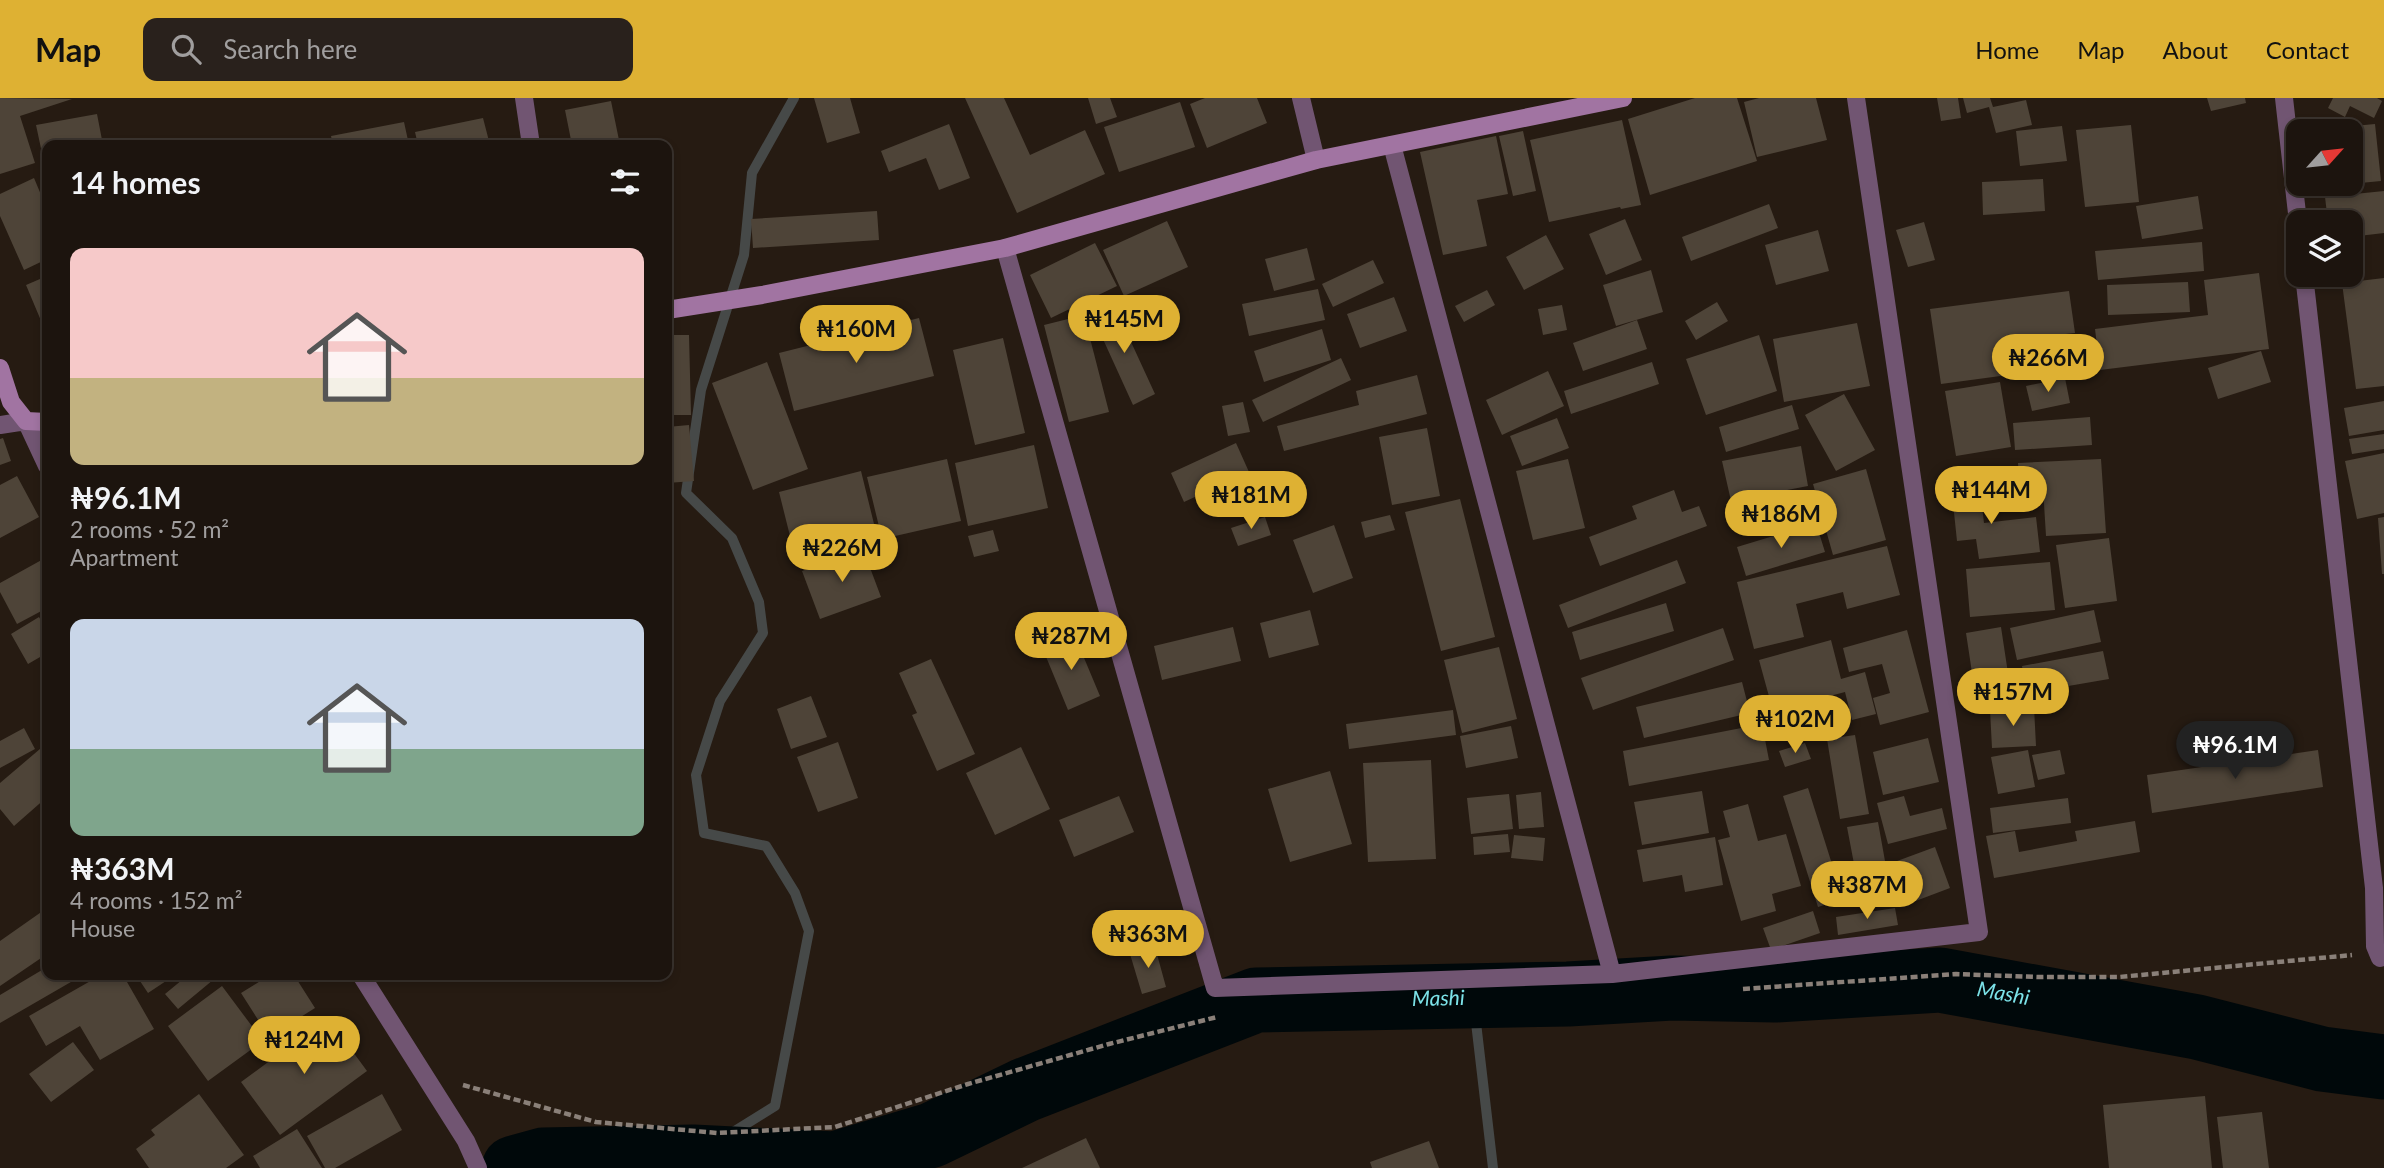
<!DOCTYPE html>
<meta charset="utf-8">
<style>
:root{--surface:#1c140e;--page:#29211c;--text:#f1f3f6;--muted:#a09e9e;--line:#3a332e;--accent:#deb133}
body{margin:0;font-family:Lato,sans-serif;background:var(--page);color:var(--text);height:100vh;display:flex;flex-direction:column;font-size:26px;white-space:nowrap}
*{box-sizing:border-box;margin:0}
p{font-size:23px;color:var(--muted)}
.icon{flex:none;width:38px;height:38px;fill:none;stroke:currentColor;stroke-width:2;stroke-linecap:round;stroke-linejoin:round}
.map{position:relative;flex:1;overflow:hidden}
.details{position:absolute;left:42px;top:42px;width:630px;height:840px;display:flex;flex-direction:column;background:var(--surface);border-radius:14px;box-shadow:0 4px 10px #0003,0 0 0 2px var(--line)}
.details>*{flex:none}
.needle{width:46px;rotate:63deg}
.tools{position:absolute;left:2286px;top:21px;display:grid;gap:14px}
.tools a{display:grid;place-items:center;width:77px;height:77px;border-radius:14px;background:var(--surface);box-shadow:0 4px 10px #0003,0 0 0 2px var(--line);font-size:35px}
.price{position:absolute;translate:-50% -60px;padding:0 16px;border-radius:24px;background:var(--accent);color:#111;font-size:23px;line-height:46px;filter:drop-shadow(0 2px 4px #0008)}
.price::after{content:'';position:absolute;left:50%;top:42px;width:21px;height:16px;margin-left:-10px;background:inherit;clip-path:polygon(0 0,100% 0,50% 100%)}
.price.on{background:#222;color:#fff}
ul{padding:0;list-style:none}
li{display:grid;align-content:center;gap:14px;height:371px;padding:0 28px}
li span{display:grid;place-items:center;height:217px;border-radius:14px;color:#555}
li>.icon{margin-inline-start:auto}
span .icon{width:126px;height:126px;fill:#fffc;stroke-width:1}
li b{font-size:30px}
h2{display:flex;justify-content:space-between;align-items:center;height:84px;padding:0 28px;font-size:30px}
header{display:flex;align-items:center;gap:42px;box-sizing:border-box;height:98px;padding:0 35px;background:var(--accent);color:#111}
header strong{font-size:33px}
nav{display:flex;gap:38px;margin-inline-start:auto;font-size:24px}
.search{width:490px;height:63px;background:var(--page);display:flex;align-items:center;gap:18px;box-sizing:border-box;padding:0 24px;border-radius:14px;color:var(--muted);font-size:26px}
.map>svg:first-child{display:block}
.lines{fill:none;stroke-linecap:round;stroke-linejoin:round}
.stream{stroke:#464948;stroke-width:10}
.river{stroke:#00080a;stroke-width:65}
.building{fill:#4e4438}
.path{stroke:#8a8079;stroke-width:4.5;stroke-dasharray:7 3.5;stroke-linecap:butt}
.street{stroke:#715572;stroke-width:18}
.secondary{stroke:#a174a2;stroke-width:18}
.labels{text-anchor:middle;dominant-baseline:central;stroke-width:7;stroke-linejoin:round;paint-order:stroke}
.water-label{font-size:21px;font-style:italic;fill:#7ce3e9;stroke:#0b0704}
</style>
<header>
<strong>Map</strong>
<div class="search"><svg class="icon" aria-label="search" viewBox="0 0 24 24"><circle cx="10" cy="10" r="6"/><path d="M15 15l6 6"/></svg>Search here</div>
<nav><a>Home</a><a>Map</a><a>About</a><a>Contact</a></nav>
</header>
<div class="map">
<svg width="2384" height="1070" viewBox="0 0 2384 1070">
<rect width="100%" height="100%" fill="#261b12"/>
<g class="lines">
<path class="stream" d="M1473 899 1493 1070
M693 1059 775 1008 809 833 795 795 766 748 704 735 696 677 720 603 763 535 759 504 732 440 686 395 701 292 744 157 752 75 794 0"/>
<path class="river" id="s1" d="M514 1070 543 1062 693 1059 835 1066 932 1037 1025 992 1256 902 1568 896 1672 890 1775 892 1940 882 2197 929 2322 961 2384 969"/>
</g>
<path class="building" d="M0 0 72 1 20 18 35 65 0 76Z
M814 0H850L860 35 827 45Z
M965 0H1004L1030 57 1085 32 1105 76 1017 115Z
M1088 0H1110L1117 19 1096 26Z
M1205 0H1257L1267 25 1207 50 1190 6Z
M1695 0H1737L1757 63 1650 97 1628 21Z
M1759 0H1816L1827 42 1757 59 1744 4Z
M1937 0H1958L1961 20 1941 23Z
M1963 0H1990L1993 9 2026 2 2032 27 1996 35 1989 9 1967 15Z
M2207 0H2245L2246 5 2211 13Z
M2333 0H2377L2382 3 2374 20 2350 8 2345 19 2328 10Z
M611 3 620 47H572L565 12Z
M1180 4 1195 49 1119 74 1104 29Z
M97 16 103 47H47L46 74 36 27Z
M483 20 490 47H418L415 34Z
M1622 22 1641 107 1621 111 1620 109 1549 124 1530 42Z
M404 24 409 47H333L331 38Z
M949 26 970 80 939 92 926 60 889 74 881 53Z
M2375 26 2381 83 2350 86V33H2322V31Z
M2131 27 2139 104 2085 109 2076 32Z
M2062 28 2067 63 2020 68 2016 33Z
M1523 33 1536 93 1513 98 1499 38Z
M1496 38 1508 96 1477 102 1487 148 1443 157 1420 54Z
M34 80 47 111V161L24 172 0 118V96Z
M2043 81 2045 113 1983 117 1982 84Z
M2384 93V135L2350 139V124H2328L2325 99Z
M2198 98 2203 131 2142 141 2136 108Z
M1769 106 1778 130 1691 163 1682 139Z
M877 113 879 142 753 150 751 121Z
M1625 121 1642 162 1606 177 1589 136Z
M1167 123 1188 169 1124 198 1103 152Z
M1924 124 1935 162 1908 169 1896 132Z
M1818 132 1829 173 1776 187 1765 147Z
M1546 137 1564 171 1524 192 1506 159Z
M2202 144 2204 173 2098 182 2095 153Z
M1095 145 1117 188 1051 220 1030 177Z
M1307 150 1315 182 1274 193 1265 161Z
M1373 162 1384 185 1333 209 1322 186Z
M1651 172 1663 214 1616 228 1603 187Z
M2259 175 2269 251 2100 272 2095 231 2208 217 2204 182Z
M47 178V237L26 187Z
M2384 180V288L2356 291 2342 185Z
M2188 184 2190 214 2108 217 2107 187Z
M1318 191 1325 222 1249 238 1242 206Z
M1487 192 1495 207 1464 224 1455 208Z
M2069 193 2075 235 2056 237 2060 270 1941 286 1930 211Z
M1394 199 1407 233 1360 250 1347 216Z
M1717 204 1728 223 1696 242 1685 223Z
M1114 207 1155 296 1133 307 1092 217Z
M1562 207 1567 232 1543 237 1538 211Z
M1084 217 1109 314 1069 324 1044 227Z
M919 220 934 278 794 313 779 255Z
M1637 222 1647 251 1583 273 1573 245Z
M1857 225 1870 288 1784 304 1773 241Z
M1322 231 1331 262 1264 284 1254 253Z
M667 237H689L691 317H667Z
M1759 237 1777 293 1706 317 1686 261Z
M1003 240 1025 335 975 347 953 252Z
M2261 253 2271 284 2218 301 2208 270Z
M1341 260 1351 282 1263 324 1252 302Z
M767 264 808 371 753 392 712 285Z
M1652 264 1659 286 1571 316 1564 293Z
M1548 273 1564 308 1502 337 1486 302Z
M1417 277 1427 316 1284 353 1277 328 1359 307 1356 293Z
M2065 280 2070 305 2032 313 2026 288Z
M2000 284 2011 349 1956 358 1945 293Z
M1844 296 1875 352 1836 373 1805 317Z
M2384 303V332L2349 338 2344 310Z
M1243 304 1250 334 1228 338 1222 308Z
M1792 307 1799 331 1726 354 1719 329Z
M2090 319 2092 347 2015 352 2013 325Z
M1557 320 1569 350 1522 368 1510 338Z
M689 327 694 383 667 385V329Z
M1427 330 1440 398 1392 407 1379 339Z
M2384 336V351L2352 356 2349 341Z
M3 340 11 363 0 367V341Z
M1236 345 1249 374 1184 404 1171 375Z
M1034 347 1048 410 968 428 955 365Z
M1801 348 1808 388 1731 403 1722 363Z
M2384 355V415L2357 421 2345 363Z
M947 361 961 423 882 441 867 379Z
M1568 361 1585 430 1533 442 1516 373Z
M2101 361 2106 435 2046 438 2043 390 2020 391 2018 365Z
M1866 371 1886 442 1833 457 1813 386Z
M861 373 876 434 794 454 779 394Z
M17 378 39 419 0 440V387Z
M1979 383 1984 425 2036 419 2040 454 1979 461 1976 441 1957 443 1951 386Z
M1674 392 1682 414 1699 408 1707 428 1600 468 1589 439 1637 421 1632 408Z
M1460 401 1495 539 1441 553 1405 414Z
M1390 417 1395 432 1365 440 1361 424Z
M1265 419 1271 437 1238 448 1231 430Z
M2384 419V476H2382L2378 420Z
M1816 425 1825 454 1746 478 1737 449Z
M1334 427 1353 480 1313 495 1293 442Z
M993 432 999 453 974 459 968 438Z
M2109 440 2117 503 2065 510 2056 447Z
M1887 448 1900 497 1847 511 1843 494 1796 506 1804 539 1754 551 1737 484Z
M863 451 881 499 820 521 802 473Z
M47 459V510L17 526 0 494V485Z
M1677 462 1686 485 1568 530 1559 507Z
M2050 464 2055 512 1970 519 1966 471Z
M1666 505 1674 533 1580 562 1572 534Z
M1310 512 1319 547 1269 560 1260 525Z
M2094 512 2101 544 2017 562 2010 530Z
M39 519 47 533V555L28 566 11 536Z
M1233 529 1241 563 1162 582 1154 548Z
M2001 529 2011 595 1976 601 1966 535Z
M1723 530 1734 562 1593 612 1581 580Z
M1907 532 1929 614 1880 627 1873 600 1890 595 1882 566 1849 574 1843 550Z
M1074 536 1100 598 1068 612 1042 549Z
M1831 542 1841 581 1865 574 1876 616 1852 622 1845 594 1773 613 1759 562Z
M1499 549 1517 621 1462 635 1444 562Z
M2103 553 2109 581 2027 595 2022 568Z
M931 561 975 656 937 673 912 617 917 615 899 575Z
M1742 584 1750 615 1644 640 1636 609Z
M811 598 827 639 791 651 777 611Z
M2034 609 2036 648 1992 650 1990 612Z
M1453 612 1456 637 1349 651 1346 626Z
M1762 626 1769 662 1629 688 1623 653Z
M1511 628 1518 660 1466 670 1460 638Z
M24 630 35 651 0 670V643Z
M1855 637 1869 716 1840 721 1827 641Z
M1928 640 1939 684 1883 697 1873 654Z
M838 644 858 700 818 714 797 659Z
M47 645V699L14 728 0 711V685Z
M1805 645 1811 661 1785 669 1779 653Z
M1021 649 1050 711 995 737 966 675Z
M2028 652 2035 689 1998 696 1991 659Z
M2060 652 2065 676 2038 682 2032 657Z
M2318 652 2323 689 2152 715 2147 677Z
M1431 662 1436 761 1368 764 1363 665Z
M1330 673 1352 746 1290 764 1268 691Z
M1808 690 1843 801 1818 809 1783 698Z
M1702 693 1709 735 1642 747 1634 704Z
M1541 694 1544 729 1519 731 1516 697Z
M1509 696 1513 731 1471 736 1467 700Z
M1119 698 1134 734 1074 759 1059 722Z
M1904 698 1910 718 1942 710 1947 731 1888 746 1877 705Z
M2068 700 2071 725 1993 735 1990 710Z
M1748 706 1758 743 1786 736 1801 788 1772 796 1776 813 1741 823 1718 742 1730 739 1723 713Z
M2135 723 2140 754 1994 780 1986 738 2015 733 2019 754 2077 743 2075 733Z
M1878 724 1892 802 1862 808 1847 729Z
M1508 736 1510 754 1474 757 1473 739Z
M1514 737 1545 740 1543 763 1511 760Z
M1715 739 1723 787 1685 794 1682 777 1643 784 1637 752Z
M1935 749 1950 790 1905 807 1889 766Z
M47 810V856L0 888V843Z
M1895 810 1898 827 1838 837 1836 819Z
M1813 813 1820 835 1771 852 1763 830Z
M1155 849 1166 889 1142 896 1130 856Z
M47 869V877H83L0 925V897Z
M101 877H123L154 931 100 962 80 928 46 948 29 918Z
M136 877H162L166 883 148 895Z
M188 877H219L178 911 165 896Z
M270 877H294L315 910 269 939 241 895Z
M222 888 263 943 208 983 168 928Z
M328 920 367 973 280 1037 241 984Z
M73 944 94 972 51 1004 29 976Z
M199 996 244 1057 226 1070H149L136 1051 155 1037 151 1032Z
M382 996 402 1032 335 1070H325L307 1038Z
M2205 998 2212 1070H2109L2103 1007Z
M2262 1014 2269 1070H2223L2217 1019Z
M297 1031 322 1070H260L253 1058Z
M1086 1040 1100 1070H1022Z
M1429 1043 1439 1070H1372L1370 1064Z"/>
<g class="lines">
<path class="path" d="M1743 891 1956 876 2038 879H2119L2352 857
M463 987 596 1024 717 1035 835 1029 968 986 1109 946 1217 919"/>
<path class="street" d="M524 0 531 47
M1301 0 1316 62
M2284 0 2298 124
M1392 47 1612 876
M1005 150 1215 890 1612 876 1979 834 1856 0
M2304 177 2374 790 2375 848 2380 860 2384 858
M0 327 26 323 47 368
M361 877 466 1043 478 1070"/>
<path class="secondary" d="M667 212 762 197 1005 150 1316 62 1623 0
M0 270 11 304 26 323 47 324"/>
</g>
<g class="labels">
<g class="water-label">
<text stroke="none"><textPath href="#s1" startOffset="1524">Mashi</textPath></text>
<text stroke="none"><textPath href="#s1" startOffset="957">Mashi</textPath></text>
</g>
</g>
</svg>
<div class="tools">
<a><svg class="needle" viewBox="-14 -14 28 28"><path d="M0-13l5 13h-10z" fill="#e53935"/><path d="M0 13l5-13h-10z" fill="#a09e9e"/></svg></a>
<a><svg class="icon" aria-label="layers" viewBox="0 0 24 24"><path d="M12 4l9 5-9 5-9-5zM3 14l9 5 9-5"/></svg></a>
</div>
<b class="price" style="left:1124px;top:257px">₦145M</b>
<b class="price" style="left:856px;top:267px">₦160M</b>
<b class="price" style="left:2048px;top:296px">₦266M</b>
<b class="price" style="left:1991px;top:428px">₦144M</b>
<b class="price" style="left:1251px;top:433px">₦181M</b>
<b class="price" style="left:1781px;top:452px">₦186M</b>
<b class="price" style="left:842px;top:486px">₦226M</b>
<b class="price" style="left:1071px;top:574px">₦287M</b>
<b class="price" style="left:2013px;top:630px">₦157M</b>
<b class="price" style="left:1795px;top:657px">₦102M</b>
<b class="price on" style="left:2235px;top:683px">₦96.1M</b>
<b class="price" style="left:1867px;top:823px">₦387M</b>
<b class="price" style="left:1148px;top:872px">₦363M</b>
<b class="price" style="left:304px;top:978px">₦124M</b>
<section class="details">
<h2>14 homes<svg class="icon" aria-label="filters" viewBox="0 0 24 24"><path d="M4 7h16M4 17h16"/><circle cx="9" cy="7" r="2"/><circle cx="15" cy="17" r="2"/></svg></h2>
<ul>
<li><span style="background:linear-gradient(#f6c9c9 60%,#c2b280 0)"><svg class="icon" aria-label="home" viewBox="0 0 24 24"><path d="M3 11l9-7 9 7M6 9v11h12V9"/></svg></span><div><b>₦96.1M</b><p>2 rooms · 52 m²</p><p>Apartment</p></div></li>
<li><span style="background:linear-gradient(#c9d6e8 60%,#7fa58c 0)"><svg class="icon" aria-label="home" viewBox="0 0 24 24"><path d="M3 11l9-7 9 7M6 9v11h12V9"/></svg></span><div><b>₦363M</b><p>4 rooms · 152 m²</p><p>House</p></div></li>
</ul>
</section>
</div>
